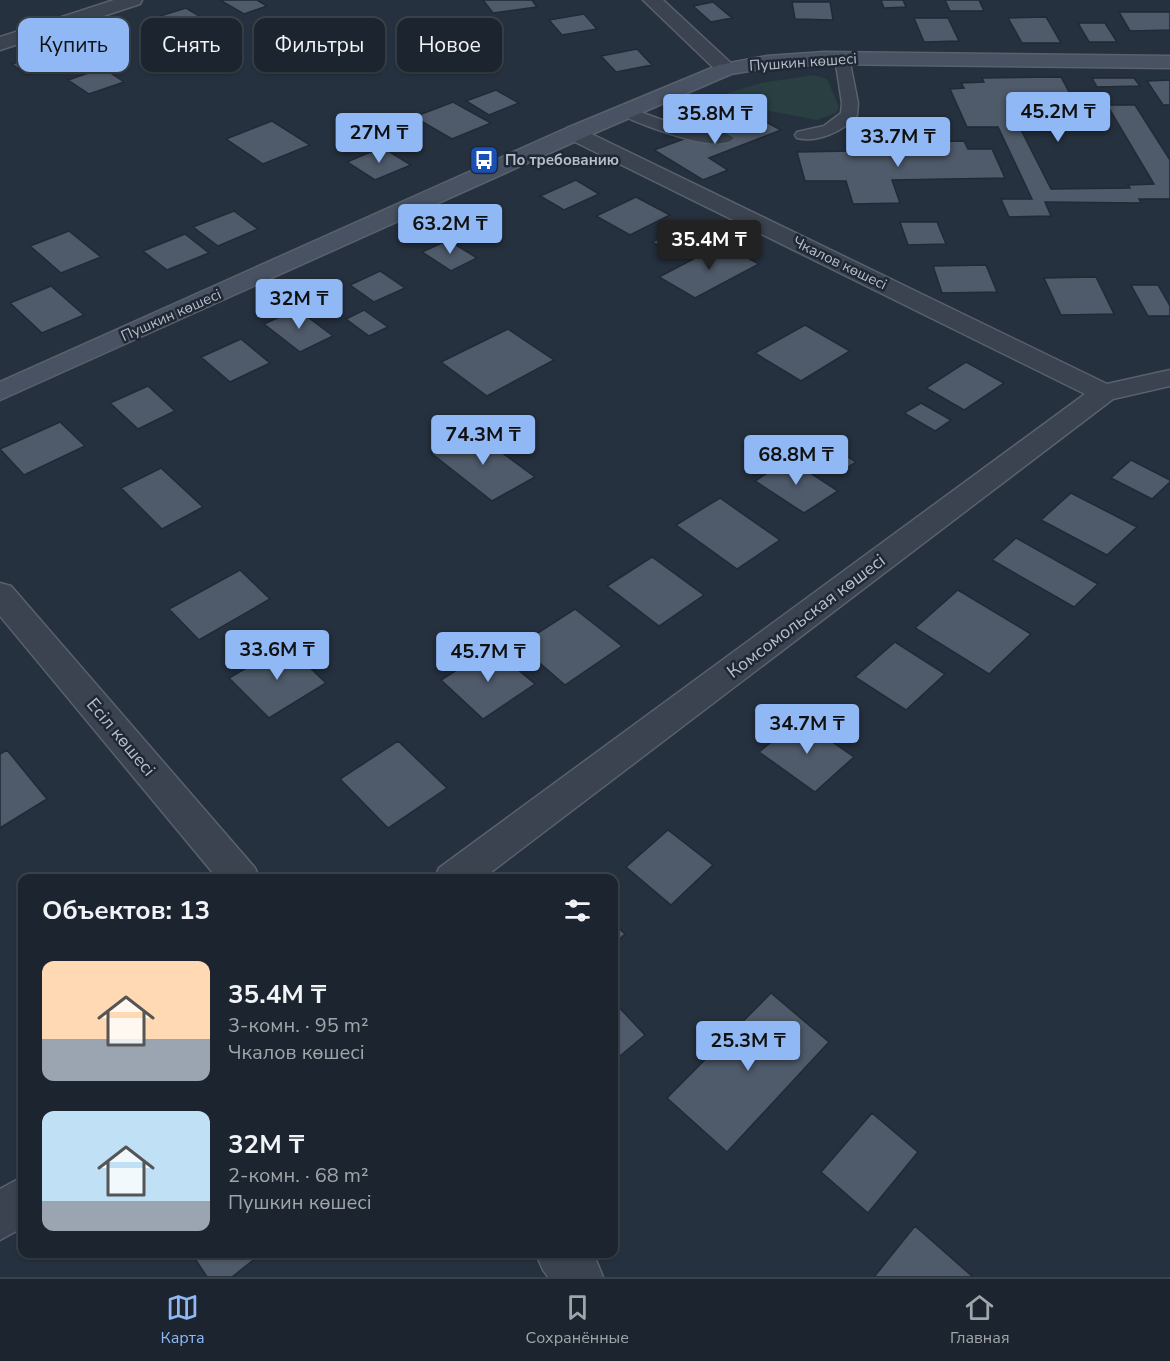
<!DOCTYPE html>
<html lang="ru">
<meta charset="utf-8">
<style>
:root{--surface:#1c252f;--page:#29313b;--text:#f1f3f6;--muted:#a0a5aa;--line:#3a424b;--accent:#8fb8f5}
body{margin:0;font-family:"Nunito Sans",sans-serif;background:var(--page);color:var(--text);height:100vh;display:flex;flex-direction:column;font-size:22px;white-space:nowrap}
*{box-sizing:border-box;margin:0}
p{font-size:20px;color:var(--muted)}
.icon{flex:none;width:33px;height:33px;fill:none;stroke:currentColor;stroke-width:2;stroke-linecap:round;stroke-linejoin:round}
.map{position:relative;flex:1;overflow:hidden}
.sheet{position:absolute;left:18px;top:874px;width:600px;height:384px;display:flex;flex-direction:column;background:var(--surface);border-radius:12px;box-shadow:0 2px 4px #0004,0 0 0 2px var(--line)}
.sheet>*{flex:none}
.guide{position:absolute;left:18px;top:18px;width:600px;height:54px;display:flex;gap:12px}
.price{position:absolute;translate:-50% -51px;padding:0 14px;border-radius:6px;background:var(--accent);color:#111;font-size:20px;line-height:39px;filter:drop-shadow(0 2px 3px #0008)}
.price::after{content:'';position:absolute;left:50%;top:36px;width:18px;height:14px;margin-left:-9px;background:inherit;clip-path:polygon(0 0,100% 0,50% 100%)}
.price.selected{background:#222;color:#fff}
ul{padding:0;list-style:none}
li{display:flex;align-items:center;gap:18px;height:150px;padding:0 24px}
li span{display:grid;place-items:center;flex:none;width:168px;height:120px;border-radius:12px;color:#555}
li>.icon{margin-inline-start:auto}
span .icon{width:72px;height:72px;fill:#fffc;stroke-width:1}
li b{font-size:26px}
h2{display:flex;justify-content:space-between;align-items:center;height:72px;padding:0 24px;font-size:26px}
.pill{padding:0 21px;border-radius:12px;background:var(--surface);box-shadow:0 2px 4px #0004,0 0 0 2px var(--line);font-size:21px;line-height:54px}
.pill.selected{background:var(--accent);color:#111}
.dock{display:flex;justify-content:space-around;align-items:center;height:84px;border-top:2px solid var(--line);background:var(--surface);font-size:16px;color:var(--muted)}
.dock a{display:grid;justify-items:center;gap:3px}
.dock .selected{color:var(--accent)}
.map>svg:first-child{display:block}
.green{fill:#293f41}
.building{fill:#4f5a6a;stroke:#212a36;stroke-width:1.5}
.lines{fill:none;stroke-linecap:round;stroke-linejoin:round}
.lane-casing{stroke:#58616c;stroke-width:3}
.street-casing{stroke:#58616c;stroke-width:3}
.secondary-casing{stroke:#58616c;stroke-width:3}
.lane{fill:#3a434f;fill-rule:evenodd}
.street{fill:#3a434f;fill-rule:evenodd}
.secondary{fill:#485262;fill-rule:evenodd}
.labels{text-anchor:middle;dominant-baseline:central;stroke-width:5;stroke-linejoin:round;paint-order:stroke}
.far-street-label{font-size:15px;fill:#b6bec9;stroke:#1f2834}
.far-poi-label{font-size:15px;font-weight:bold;fill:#b6bec9;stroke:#1f2834;text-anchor:start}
.street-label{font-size:18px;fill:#b6bec9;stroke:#1f2834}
</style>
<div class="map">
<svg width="1170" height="1277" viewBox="0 0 1170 1277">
<rect width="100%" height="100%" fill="#26313f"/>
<path class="green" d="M814 75 827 79 839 107 836 113 817 120 734 104 682 123 671 122 670 119 731 92 761 83Z"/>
<path class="building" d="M220 0H257L267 6 244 14Z
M483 0H532L537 7 493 13Z
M881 0H903L906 7 884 8Z
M945 0H979L984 11H950Z
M713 2 732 18 711 22 693 6Z
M792 2H830L833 20 795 19Z
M186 8 206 20 164 34 144 21Z
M1119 12H1170V30L1130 31Z
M584 14 597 29 562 35 549 20Z
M1046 17 1061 43H1022L1008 18Z
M914 18H948L959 41 924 42Z
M1078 23H1105L1117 42H1089Z
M114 32 128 41 83 56 70 46Z
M637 49 652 65 616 72 601 56Z
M45 53 61 64 27 75 12 64Z
M103 68 124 82 89 94 68 80Z
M1061 77 1074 101 1007 102 1051 189 1130 188 1128 185 1154 184 1107 105H1135L1170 160V199H1139L1141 203 1045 202 1051 216 1009 217 1001 199H1032L998 127H967L950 89 964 88 961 83 984 82 982 78Z
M1092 78H1134L1140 86 1097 87Z
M1170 80V105H1163L1147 81Z
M496 90 519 103 489 115 466 101Z
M453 102 491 123 452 139 414 117Z
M751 114 781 130 709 158 728 170 703 180 654 150Z
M272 121 310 145 263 164 226 139Z
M964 141 968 149H992L1005 178 892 180 900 203 853 204 846 181H805L797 152 907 150 904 142Z
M382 147 411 165 375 180 347 162Z
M576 180 599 194 564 210 540 196Z
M636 197 670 215 630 235 596 216Z
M234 211 258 229 218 246 193 227Z
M900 222H937L946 244 908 245Z
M687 225 703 233 667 251 652 242Z
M69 231 101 257 61 273 30 246Z
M185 234 209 253 167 270 143 251Z
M448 240 477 258 451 271 422 252Z
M722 244 759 264 695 298 659 277Z
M986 265 997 292 942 293 933 266Z
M380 271 405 288 374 302 350 285Z
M1096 277 1114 314 1061 315 1044 278Z
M1131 285H1158L1170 306V316H1148Z
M51 286 84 315 42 333 10 303Z
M297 309 333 336 300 352 264 324Z
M364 310 388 327 369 336 346 319Z
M805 325 850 351 801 381 755 353Z
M508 329 554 360 487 396 441 362Z
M241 339 270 363 230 382 201 357Z
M966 362 1004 383 964 410 926 388Z
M148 386 175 411 138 429 110 403Z
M921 403 951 420 935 431 904 413Z
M60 422 85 446 24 475 0 449Z
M473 431 535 477 492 501 431 453Z
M823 441 856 462 839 473 805 452Z
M789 459 838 491 804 513 755 481Z
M1131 460 1170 480V482L1152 499 1111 478Z
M161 468 203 507 162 529 121 488Z
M1071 493 1137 527 1107 555 1041 520Z
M720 498 780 540 737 569 676 525Z
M1016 538 1098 584 1074 607 992 560Z
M652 557 704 595 659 626 607 586Z
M240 570 270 599 199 640 169 609Z
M958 590 1031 634 989 674 915 628Z
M575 609 622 646 565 685 519 645Z
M895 642 945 674 906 710 855 677Z
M286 645 326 683 269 718 229 678Z
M492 648 535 684 483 719 441 680Z
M799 719 854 757 815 792 759 752Z
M398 741 447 788 388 828 340 779Z
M7 750 47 799 0 828V754Z
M668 830 713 865 671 905 626 867Z
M614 924 625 934 614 944Z
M771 993 829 1042 727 1152 667 1098Z
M614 1002 645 1035 614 1061Z
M872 1113 918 1152 868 1213 821 1172Z
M915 1226 973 1277H874Z
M192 1254H261L232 1277H207Z"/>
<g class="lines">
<g class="lane-casing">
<path id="lane" d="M842 54 849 58 858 103 857 115C844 131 818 143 797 138L795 135 797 132 824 126 841 113 842 103 835 58Z
M627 107 681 127 726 133 734 138C719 156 640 124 621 115L619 112Z"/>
</g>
<g class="street-casing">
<path id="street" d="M114 0H142L140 4 0 50V37Z
M643 0H663L733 65 736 69 733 73H719Z
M575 126 1107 384 1170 370V386L1113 399 482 879H434L439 868 1085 394 567 138 564 133 567 128Z
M0 583 11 586 255 868 260 879H218L0 616Z
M22 1177V1228L0 1240V1189Z
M536 1254H590L596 1260 603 1277H548L543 1270Z"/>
</g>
<g class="secondary-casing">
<path id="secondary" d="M824 52 1170 56V68L824 64 767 68 731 74 583 138 0 400V382L567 128 719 65 767 56Z"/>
</g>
<use href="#lane" class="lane"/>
<use href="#street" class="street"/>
<use href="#secondary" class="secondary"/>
</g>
<defs>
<g id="bus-square" transform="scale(1.5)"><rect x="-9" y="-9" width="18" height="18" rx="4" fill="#1a4fb4" stroke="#1f2834"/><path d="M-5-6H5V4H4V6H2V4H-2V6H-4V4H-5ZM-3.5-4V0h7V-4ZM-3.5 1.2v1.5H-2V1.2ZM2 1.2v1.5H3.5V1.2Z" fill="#fff"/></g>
</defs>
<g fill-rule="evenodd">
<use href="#bus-square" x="484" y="160"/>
</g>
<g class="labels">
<g class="far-street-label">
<text transform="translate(803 62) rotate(-4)">Пушкин көшесі</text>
<text transform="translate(840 263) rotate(26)">Чкалов көшесі</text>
<text transform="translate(171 315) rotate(-24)">Пушкин көшесі</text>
</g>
<g class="far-poi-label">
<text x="505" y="160">По требованию</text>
</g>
<g class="street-label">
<text transform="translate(806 616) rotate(-37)">Комсомольская көшесі</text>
<text transform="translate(121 737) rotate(50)">Есіл көшесі</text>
</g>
</g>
</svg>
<b class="price" style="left:1058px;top:143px">45.2M ₸</b>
<b class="price" style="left:715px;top:145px">35.8M ₸</b>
<b class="price" style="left:379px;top:164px">27M ₸</b>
<b class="price" style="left:898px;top:168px">33.7M ₸</b>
<b class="price" style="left:450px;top:255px">63.2M ₸</b>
<b class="price selected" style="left:709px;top:271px">35.4M ₸</b>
<b class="price" style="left:299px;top:330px">32M ₸</b>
<b class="price" style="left:483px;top:466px">74.3M ₸</b>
<b class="price" style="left:796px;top:486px">68.8M ₸</b>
<b class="price" style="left:277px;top:681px">33.6M ₸</b>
<b class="price" style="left:488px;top:683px">45.7M ₸</b>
<b class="price" style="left:807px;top:755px">34.7M ₸</b>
<b class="price" style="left:748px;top:1072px">25.3M ₸</b>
<div class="guide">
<a class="pill selected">Купить</a>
<a class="pill">Снять</a>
<a class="pill">Фильтры</a>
<a class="pill">Новое</a>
</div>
<section class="sheet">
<h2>Объектов: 13<svg class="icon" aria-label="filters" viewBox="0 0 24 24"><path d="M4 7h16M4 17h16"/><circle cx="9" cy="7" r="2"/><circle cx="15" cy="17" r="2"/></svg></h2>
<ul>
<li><span style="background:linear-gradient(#ffd9b3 65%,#9aa5b1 0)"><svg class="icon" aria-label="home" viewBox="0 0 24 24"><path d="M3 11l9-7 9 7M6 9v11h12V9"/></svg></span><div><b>35.4M ₸</b><p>3-комн. · 95 m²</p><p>Чкалов көшесі</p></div></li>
<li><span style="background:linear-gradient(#bfe0f5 75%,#9aa5b1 0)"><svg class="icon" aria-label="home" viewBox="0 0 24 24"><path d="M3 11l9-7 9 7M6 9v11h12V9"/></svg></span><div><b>32M ₸</b><p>2-комн. · 68 m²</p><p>Пушкин көшесі</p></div></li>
</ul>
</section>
</div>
<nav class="dock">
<a class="selected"><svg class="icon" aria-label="map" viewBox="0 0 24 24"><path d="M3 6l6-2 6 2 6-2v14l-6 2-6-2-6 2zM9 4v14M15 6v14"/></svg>Карта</a>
<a><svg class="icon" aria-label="saved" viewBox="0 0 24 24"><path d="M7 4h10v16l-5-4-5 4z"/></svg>Сохранённые</a>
<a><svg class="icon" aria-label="home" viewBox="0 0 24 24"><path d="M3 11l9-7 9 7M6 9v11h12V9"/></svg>Главная</a>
</nav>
